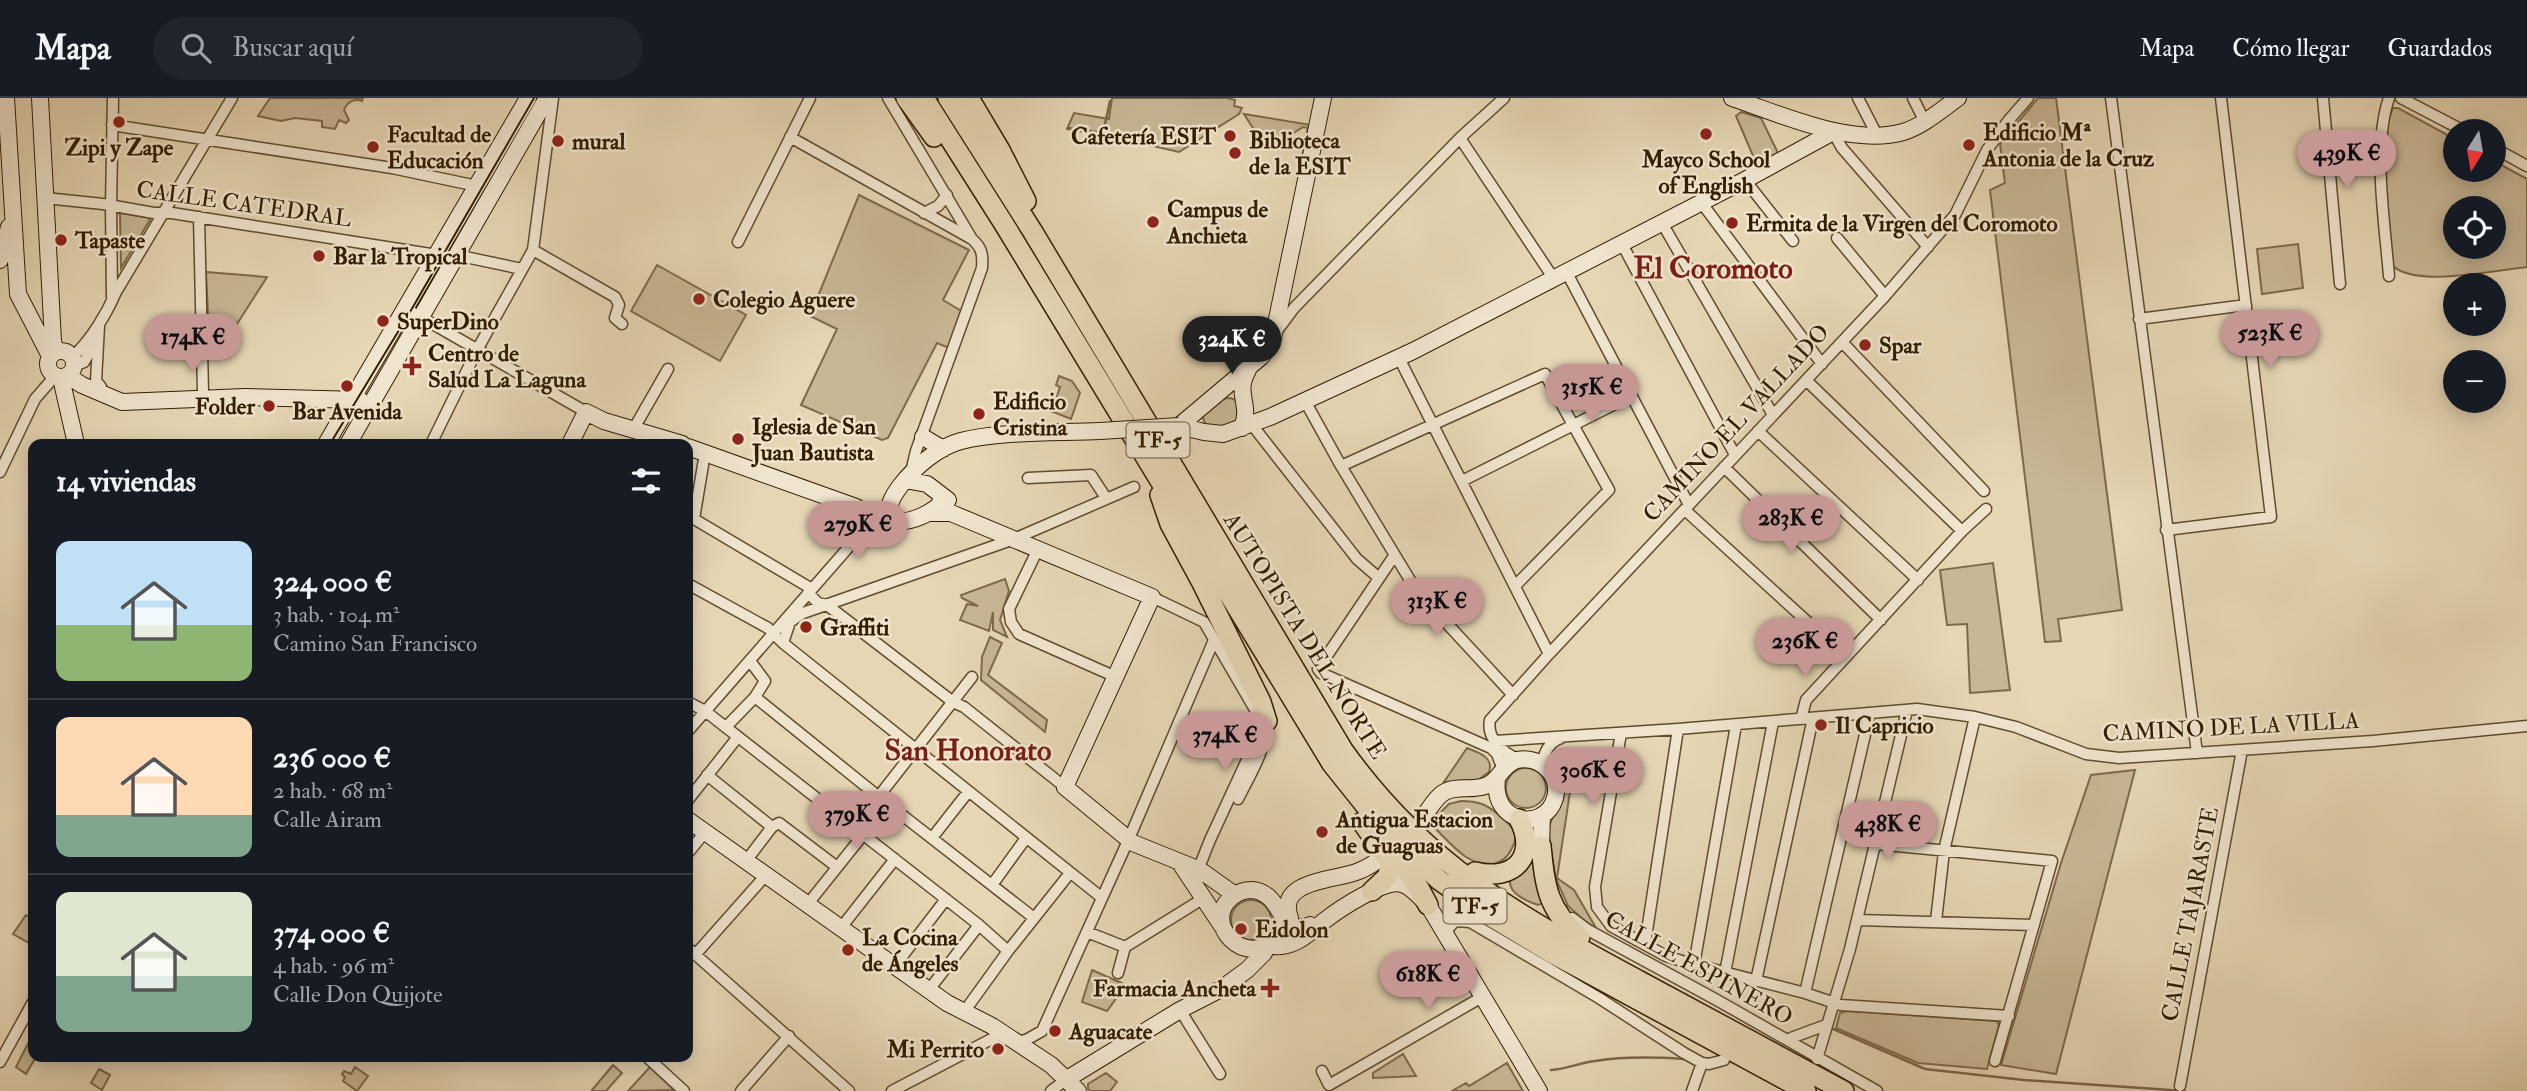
<!DOCTYPE html>
<html lang="es">
<meta charset="utf-8">
<style>
:root{--surface:#171b24;--page:#20242c;--text:#f1f3f6;--muted:#9ea1a6;--line:#363941;--accent:#c59692}
body{margin:0;font-family:"IM FELL Double Pica",serif;background:var(--page);color:var(--text);height:100vh;display:flex;flex-direction:column;font-size:26px;white-space:nowrap}
*{box-sizing:border-box;margin:0}
p{font-size:23px;color:var(--muted)}
.icon{flex:none;width:38px;height:38px;fill:none;stroke:currentColor;stroke-width:2;stroke-linecap:round;stroke-linejoin:round}
.map{position:relative;flex:1;overflow:hidden}
.panel{position:absolute;left:28px;top:341px;width:665px;height:623px;display:flex;flex-direction:column;background:var(--surface);border-radius:14px;box-shadow:0 4px 18px #0003}
.panel>*{flex:none}
.needle{width:46px;rotate:191deg}
.controls{position:absolute;left:2443px;top:21px;display:grid;gap:14px}
.controls a{display:grid;place-items:center;width:63px;height:63px;border-radius:50%;background:var(--surface);box-shadow:0 4px 18px #0003;font-size:35px}
.price{position:absolute;translate:-50% -60px;padding:0 16px;border-radius:24px;background:var(--accent);color:#111;font-size:23px;line-height:46px;filter:drop-shadow(0 2px 4px #0008)}
.price::after{content:'';position:absolute;left:50%;top:42px;width:21px;height:16px;margin-left:-10px;background:inherit;clip-path:polygon(0 0,100% 0,50% 100%)}
.price.active{background:#222;color:#fff}
ul{padding:0;list-style:none}
li{display:flex;align-items:center;gap:21px;height:175px;padding:0 28px}
li+li{border-top:2px solid var(--line)}
li span{display:grid;place-items:center;flex:none;width:196px;height:140px;border-radius:14px;color:#555}
li>.icon{margin-inline-start:auto}
span .icon{width:84px;height:84px;fill:#fffc;stroke-width:1}
li b{font-size:30px}
h2{display:flex;justify-content:space-between;align-items:center;height:84px;padding:0 28px;font-size:30px}
header{display:flex;align-items:center;gap:42px;box-sizing:border-box;height:98px;padding:0 35px;background:var(--surface);border-bottom:2px solid var(--line)}
header strong{font-size:33px}
nav{display:flex;gap:38px;margin-inline-start:auto;font-size:24px}
.search{width:490px;height:63px;background:var(--page);display:flex;align-items:center;gap:18px;box-sizing:border-box;padding:0 24px;border-radius:38px;color:var(--muted);font-size:26px}
.map>svg:first-child{display:block}
.green{fill:#c8b795;stroke:#7e6a4a;stroke-width:2;fill-rule:evenodd}
.lines{fill:none;stroke-linecap:round;stroke-linejoin:round}
.stream{stroke:#7a6747;stroke-width:2.5}
.street-casing{stroke:#604c2d;stroke-width:13}
.secondary-casing{stroke:#331e00;stroke-width:18}
.highway-casing{stroke:#331e00;stroke-width:22}
.street{stroke:#efe4ce;stroke-width:10}
.secondary{stroke:#efe4ce;stroke-width:16}
.highway{stroke:#e6d6b4;stroke-width:19}
.tram{stroke:#331e00;stroke-width:2}
.secondary-bridge-casing{stroke:#331e00;stroke-width:18;stroke-linecap:butt}
.secondary-bridge{stroke:#efe4ce;stroke-width:16}
.poi-dot{fill:#8f2418;stroke:#efe4ce;stroke-width:2.5}
.labels{text-anchor:middle;dominant-baseline:central;stroke-width:5;stroke-linejoin:round;paint-order:stroke}
.shield{fill:#efe4ce;stroke:#6b593e;stroke-width:2}
.shield-label{font-size:21px;font-weight:bold;fill:#331e00}
.poi-label{font-size:23px;font-weight:bold;fill:#331e00;stroke:#efe4ce;text-anchor:start}
.street-label{font-size:23px;fill:#331e00;stroke:#efe4ce}
.district-label{font-size:30px;font-weight:bold;fill:#7a1f14;stroke:#efe4ce}
</style>
<header>
<strong>Mapa</strong>
<div class="search"><svg class="icon" aria-label="search" viewBox="0 0 24 24"><circle cx="10" cy="10" r="6"/><path d="M15 15l6 6"/></svg>Buscar aquí</div>
<nav><a>Mapa</a><a>Cómo llegar</a><a>Guardados</a></nav>
</header>
<div class="map">
<svg width="2527" height="993" viewBox="0 0 2527 993">
<rect width="100%" height="100%" fill="#e6d6b4"/>
<filter id="stains"><feTurbulence type="fractalNoise" baseFrequency=".00286" numOctaves="4"/><feColorMatrix values="0 0 0 0 .2 0 0 0 0 .09 0 0 0 0 .02 0 0 0 .5 -.17"/></filter>
<radialGradient id="worn" r=".72"><stop offset=".6" stop-color="#630" stop-opacity="0"/><stop offset="1" stop-color="#630" stop-opacity=".3"/></radialGradient>
<path class="green" d="M270 0H363L362 3C354 0 347 4 344 12L349 22 346 25 339 22 335 31 322 29V23L295 20 281 23 258 18Z
M1112 0H1227L1235 2 1234 8 1242 10 1239 16 1179 54 1114 39 1067 31 1074 15 1109 21Z
M2038 0H2056L2122 512 2058 521 2061 543 2045 544 1990 92 2005 85 2000 46Z
M2393 10H2398L2455 41V72H2494V63L2527 81V169C2496 172 2412 191 2391 166 2389 133 2378 36 2393 10ZM2455 110H2494V149H2455Z
M1741 14 1761 20 1778 55 1756 65 1736 18Z
M1244 16 1311 27 1304 62 1301 64 1308 30 1303 29 1267 52Z
M859 97 969 152 943 202 963 214 949 250 937 245 888 340 882 342 801 307 837 231 810 218Z
M120 115 151 120 121 170Z
M2298 146 2303 190 2262 196 2257 151Z
M657 167 746 217 720 263 631 213Z
M206 174 267 179 230 237 209 238Z
M1059 278 1072 283 1080 295 1071 321 1048 312 1051 303 1055 304 1060 289 1056 287Z
M1230 300 1238 303 1241 320 1227 329 1206 327 1202 318 1222 301Z
M1993 465 2010 592 1970 595 1967 526 1947 527 1940 472Z
M1005 481 1009 493 1000 522 1007 539 993 532V514L989 533 960 522 967 506 978 508 962 500 961 497Z
M990 539 1002 545 988 577 1047 622 1045 634 981 582 982 559Z
M1467 650C1479 655 1494 659 1489 674L1478 682 1444 684Z
M1576 654 1557 780 1574 792 1596 830 1586 824 1568 808 1555 779 1548 731 1563 693V681L1555 658 1556 655Z
M1506 690a20 20 0 1 1 40 0a20 20 0 1 1-40 0Z
M2135 672 2056 976 2001 967 2061 765 2091 677Z
M1461 703C1478 703 1487 706 1500 718 1505 723 1513 728 1515 735 1516 740 1515 745 1512 750 1503 770 1483 770 1466 759 1453 750 1441 736 1430 725L1449 706Z
M1534 758 1543 805 1538 807C1527 803 1508 796 1510 781Z
M1231 822a20 20 0 1 1 40 0a20 20 0 1 1-40 0Z
M26 817 33 821V836L29 845 13 836Z
M1092 872 1126 887 1107 913 1082 904Z
M1847 913 1997 923 1999 927 1987 971 1918 965 1836 930 1840 915Z
M33 936V959H36L26 976 16 969Z
M1403 956 1416 978 1373 980V975Z
M1507 965 1523 993H1452L1466 985 1469 988Z
M613 967 622 975 606 993H593L592 992Z
M355 969 368 978 357 993 343 983 345 979 342 976 344 973 351 976Z
M650 969 674 992 628 993Z
M99 971 110 977 102 992 91 985Z
M1106 975 1117 984 1110 993H1091L1088 991V986Z"/>
<g class="lines">
<path class="stream" d="M1068 30 1103 35 1110 3
M1831 930 1925 971 2024 982 2185 993
M1551 972C1567 971 1579 965 1595 963 1625 958 1654 959 1684 961"/>
<g class="street-casing">
<path id="street" d="M888 0 972 141C982 150 983 156 982 170L916 353 911 374
M1858 0 1877 37
M1913 0 1925 24
M2111 0 2197 655
M2323 0 2340 186
M2401 0 2464 33
M112 27 392 70 477 88
M1833 34 1842 50 1928 149
M790 39 972 141
M1460 40 1554 181
M2494 50 2527 68
M1745 82 1793 143
M45 100 103 106 154 115H172L437 157
M1701 104 1822 266
M924 115 938 108 947 97
M199 119 203 294
M1662 125 1773 317
M1837 140 1885 198
M738 144 810 0
M1622 146 1735 357
M533 152 615 199 619 207 615 220 622 226
M456 157 522 171
M1567 175 1689 407
M2389 178C2385 126 2372 50 2389 0
M112 199 111 108 113 0
M405 210 586 314
M2139 221 2246 207
M99 228 96 283 101 289
M1276 234 1294 210 1460 40 1504 0
M1843 245 1984 393
M72 259C90 244 107 215 116 194L232 0
M1399 260 1549 556
M74 268 84 264 95 244
M1807 283 1962 433
M1305 303 1341 368 1416 492 1513 597
M1249 323 1357 461 1379 480
M633 332 668 271
M1758 333 1918 482
M431 346 477 252 533 152 553 0
M705 355 694 421 812 491
M1341 368 1545 276 1609 392 1515 488
M1724 369 1881 522
M0 374 35 301 55 278
M1028 380 1091 377 1106 400
M1462 383 1631 298
M1685 412 1846 559
M2166 432 2271 419 2221 0
M1038 451 1009 511 1011 524 1019 536 1116 579
M1394 458 1318 571 1321 575 1491 650 1497 656 1503 672
M688 486 768 530 783 545 1101 799
M808 495 818 505 827 507 953 604 964 609 1065 689
M1152 499 1204 524 1257 615V635L1251 653 1210 742 1200 767V777
M783 545 790 524 803 515 1014 441 1134 389
M750 563 765 583 755 599 879 699 1034 820
M688 604 705 613 979 827 1008 853
M1801 621 1806 602 1962 433 1986 411
M726 629 755 599
M688 633 854 443 890 431 899 425
M1621 635 1595 789 1597 809 1611 828 1666 858 1685 864 1805 895 1841 907 2009 918
M1495 643 1678 631 1917 611 1975 619 2016 629 2086 656 2119 660 2373 643 2527 628
M1520 662C1504 656 1486 641 1490 622L1549 556 1885 198 1955 117 1987 52 2008 23 2028 0
M1543 667C1543 655 1549 644 1561 640
M707 677 772 729 779 725 837 769
M1238 701C1251 675 1266 652 1267 623
M688 702 737 640
M854 730 972 579
M932 740 968 694
M1876 746 2052 763 1995 963
M688 755 705 734
M746 763 772 729
M992 787 1026 740
M807 807 863 737
M1572 820 1588 832 1715 901 1877 993
M1858 822 2034 827
M1936 823 1944 753 1975 619
M840 831 895 761
M1087 834 1125 849
M1444 835 1455 823 1470 824 1599 900 1684 955 1702 965 1709 966 1724 962
M1645 846 1678 631
M688 850 849 993
M695 857 766 777
M1694 867 1736 627
M894 869 946 801
M1118 875 1125 849 1204 800 1203 796
M1725 875 1773 624
M1756 883 1813 620
M928 893 979 827
M1805 895 1870 615
M1180 912 1220 976
M964 914 1008 853 1070 775
M1791 940 1826 927
M1015 944 1026 942 1042 933 1131 736 1214 542
M647 959 684 993
M1817 961 1850 851 1907 612
M0 964 33 904
M1322 973 1329 987 1482 899
M2180 988 2242 652
M741 993 789 938
M892 993 1003 935
M1051 993 1067 981
M1692 993 1702 965"/>
</g>
<g class="secondary-casing">
<path id="secondary" d="M6 0 18 196 50 258
M40 0 53 243 56 254
M1732 0C1780 16 1852 49 1903 34 1923 28 1941 12 1958 0
M0 162 9 129
M48 266a13 13 0 1 1 26 0a13 13 0 1 1-26 0Z
M68 278 82 287 122 304 245 299 360 302
M61 280 76 346
M1179 328 1204 334 1223 336 1270 319 1413 253 1745 82 1833 34
M1179 328 1261 259 1272 245 1323 0
M1242 330C1252 305 1234 297 1248 272
M923 339 943 351
M326 346 528 0
M348 346 547 0
M570 346 586 314 604 323 682 346
M688 349 856 409C884 430 914 428 941 406L940 396
M905 382 927 386 948 402
M928 415H951L1152 499 1065 689 1133 745 1200 772 1235 797
M892 425C886 409 891 400 901 387 915 369 938 349 961 343 999 333 1059 335 1100 333
M1423 719C1430 711 1434 701 1443 695 1455 687 1471 693 1485 688 1499 684 1502 666 1517 662 1540 657 1561 677 1555 700 1545 735 1491 726 1497 681
M688 722 947 905 992 928 1051 967 1078 993
M1541 748 1542 717
M1180 765 1222 828
M1287 810C1282 820 1281 832 1274 840 1247 872 1200 825 1232 799 1238 794 1245 792 1252 792 1285 795 1277 841 1310 827
M1290 820C1276 781 1336 783 1359 773 1367 770 1376 764 1383 758
M1266 847C1291 853 1306 838 1324 823 1338 812 1384 781 1402 786 1413 789 1420 800 1428 807L1539 993
M1067 981 1180 912 1221 891 1247 872 1264 855 1266 847"/>
</g>
<g class="highway-casing">
<path id="highway" d="M906 0 934 39
M924 0 1004 126 1332 666 1384 731 1439 782 1485 815 1555 857 1806 993
M948 0 1033 134 1343 652C1426 768 1516 816 1638 882 1706 919 1775 956 1844 993
M969 0 1000 52 1026 103
M1160 397 1170 426 1202 485 1261 604 1267 623
M1362 724 1391 766 1387 779 1372 793
M1541 748C1545 787 1547 812 1580 839
M1389 752 1419 790 1428 807
M1475 774C1515 784 1538 757 1519 721"/>
</g>
<use href="#street" class="street"/>
<use href="#secondary" class="secondary"/>
<use href="#highway" class="highway"/>
<path class="tram" d="M330 346 410 214 534 0"/>
<g class="secondary-bridge-casing">
<path id="secondary-bridge" d="M1100 333 1179 328"/>
</g>
<use href="#secondary-bridge" class="secondary-bridge"/>
</g>
<g class="poi-dot">
<circle cx="119" cy="24" r="7"/>
<circle cx="1706" cy="36" r="7"/>
<circle cx="1230" cy="38" r="7"/>
<circle cx="558" cy="43" r="7"/>
<circle cx="1969" cy="47" r="7"/>
<circle cx="373" cy="49" r="7"/>
<circle cx="1235" cy="55" r="7"/>
<circle cx="1153" cy="124" r="7"/>
<circle cx="1732" cy="125" r="7"/>
<circle cx="61" cy="142" r="7"/>
<circle cx="319" cy="158" r="7"/>
<circle cx="699" cy="201" r="7"/>
<circle cx="383" cy="223" r="7"/>
<circle cx="1865" cy="247" r="7"/>
<path d="M408.5 257.5h7v7h7v7h-7v7h-7v-7h-7v-7h7z"/>
<circle cx="347" cy="288" r="7"/>
<circle cx="269" cy="308" r="7"/>
<circle cx="979" cy="316" r="7"/>
<circle cx="738" cy="341" r="7"/>
<circle cx="806" cy="529" r="7"/>
<circle cx="1821" cy="627" r="7"/>
<circle cx="1322" cy="734" r="7"/>
<circle cx="1241" cy="831" r="7"/>
<circle cx="848" cy="852" r="7"/>
<path d="M1266.5 879.5h7v7h7v7h-7v7h-7v-7h-7v-7h7z"/>
<circle cx="1055" cy="933" r="7"/>
<circle cx="998" cy="951" r="7"/>
</g>
<g class="labels">
<g class="shield">
<rect x="1126.5" y="324.5" width="63" height="35" rx="5"/>
<rect x="1443.5" y="790.5" width="63" height="35" rx="5"/>
</g>
<g class="shield-label">
<text x="1158" y="342">TF-5</text>
<text x="1475" y="808">TF-5</text>
</g>
<g class="poi-label">
<text x="1983" y="34">Edificio Mª<tspan x="1983" dy="26">Antonia de la Cruz</tspan></text>
<text x="387" y="36">Facultad de<tspan x="387" dy="26">Educación</tspan></text>
<text x="1216" y="38" text-anchor="end">Cafetería ESIT</text>
<text x="1249" y="42">Biblioteca<tspan x="1249" dy="26">de la ESIT</tspan></text>
<text x="572" y="43">mural</text>
<text x="119" y="49" text-anchor="middle">Zipi y Zape</text>
<text x="1706" y="61" text-anchor="middle">Mayco School<tspan x="1706" dy="26">of English</tspan></text>
<text x="1167" y="111">Campus de<tspan x="1167" dy="26">Anchieta</tspan></text>
<text x="1746" y="125">Ermita de la Virgen del Coromoto</text>
<text x="75" y="142">Tapaste</text>
<text x="333" y="158">Bar la Tropical</text>
<text x="713" y="201">Colegio Aguere</text>
<text x="397" y="223">SuperDino</text>
<text x="1879" y="247">Spar</text>
<text x="428" y="255">Centro de<tspan x="428" dy="26">Salud La Laguna</tspan></text>
<text x="993" y="303">Edificio<tspan x="993" dy="26">Cristina</tspan></text>
<text x="255" y="308" text-anchor="end">Folder</text>
<text x="347" y="313" text-anchor="middle">Bar Avenida</text>
<text x="752" y="328">Iglesia de San<tspan x="752" dy="26">Juan Bautista</tspan></text>
<text x="820" y="529">Graffiti</text>
<text x="1835" y="627">Il Capricio</text>
<text x="1336" y="721">Antigua Estacion<tspan x="1336" dy="26">de Guaguas</tspan></text>
<text x="1255" y="831">Eidolon</text>
<text x="862" y="839">La Cocina<tspan x="862" dy="26">de Ángeles</tspan></text>
<text x="1256" y="890" text-anchor="end">Farmacia Ancheta</text>
<text x="1069" y="933">Aguacate</text>
<text x="984" y="951" text-anchor="end">Mi Perrito</text>
</g>
<g class="street-label">
<text transform="translate(244 106) rotate(8)">CALLE CATEDRAL</text>
<text transform="translate(1736 325) rotate(-47)">CAMINO EL VALLADO</text>
<text transform="translate(1305 538) rotate(58)">AUTOPISTA DEL NORTE</text>
<text transform="translate(2231 629) rotate(-3)">CAMINO DE LA VILLA</text>
<text transform="translate(2190 816) rotate(-79)">CALLE TAJARASTE</text>
<text transform="translate(1699 870) rotate(29)">CALLE ESPINERO</text>
</g>
<g class="district-label">
<text x="1713" y="170">El Coromoto</text>
<text x="968" y="652">San Honorato</text>
</g>
</g>
<rect width="100%" height="100%" filter="url(#stains)"/>
<rect width="100%" height="100%" fill="url(#worn)"/>
</svg>
<div class="controls">
<a><svg class="needle" viewBox="-14 -14 28 28"><path d="M0-13l5 13h-10z" fill="#e53935"/><path d="M0 13l5-13h-10z" fill="#9ea1a6"/></svg></a>
<a><svg class="icon" aria-label="locate" viewBox="0 0 24 24"><circle cx="12" cy="12" r="6"/><path d="M12 2v4M12 18v4M2 12h4M18 12h4"/></svg></a>
<a>+</a>
<a>−</a>
</div>
<b class="price" style="left:2347px;top:92px">439K €</b>
<b class="price" style="left:2270px;top:272px">523K €</b>
<b class="price" style="left:193px;top:276px">174K €</b>
<b class="price active" style="left:1232px;top:278px">324K €</b>
<b class="price" style="left:1592px;top:326px">315K €</b>
<b class="price" style="left:1791px;top:457px">283K €</b>
<b class="price" style="left:858px;top:463px">279K €</b>
<b class="price" style="left:1437px;top:540px">313K €</b>
<b class="price" style="left:1805px;top:580px">236K €</b>
<b class="price" style="left:1225px;top:674px">374K €</b>
<b class="price" style="left:1593px;top:709px">306K €</b>
<b class="price" style="left:857px;top:753px">379K €</b>
<b class="price" style="left:1888px;top:763px">438K €</b>
<b class="price" style="left:1428px;top:913px">618K €</b>
<section class="panel">
<h2>14 viviendas<svg class="icon" aria-label="filters" viewBox="0 0 24 24"><path d="M4 7h16M4 17h16"/><circle cx="9" cy="7" r="2"/><circle cx="15" cy="17" r="2"/></svg></h2>
<ul>
<li><span style="background:linear-gradient(#bfe0f5 60%,#8fb573 0)"><svg class="icon" aria-label="home" viewBox="0 0 24 24"><path d="M3 11l9-7 9 7M6 9v11h12V9"/></svg></span><div><b>324 000 €</b><p>3 hab. · 104 m²</p><p>Camino San Francisco</p></div></li>
<li><span style="background:linear-gradient(#ffd9b3 70%,#7fa58c 0)"><svg class="icon" aria-label="home" viewBox="0 0 24 24"><path d="M3 11l9-7 9 7M6 9v11h12V9"/></svg></span><div><b>236 000 €</b><p>2 hab. · 68 m²</p><p>Calle Airam</p></div></li>
<li><span style="background:linear-gradient(#dfe7d0 60%,#7fa58c 0)"><svg class="icon" aria-label="home" viewBox="0 0 24 24"><path d="M3 11l9-7 9 7M6 9v11h12V9"/></svg></span><div><b>374 000 €</b><p>4 hab. · 96 m²</p><p>Calle Don Quijote</p></div></li>
</ul>
</section>
</div>
